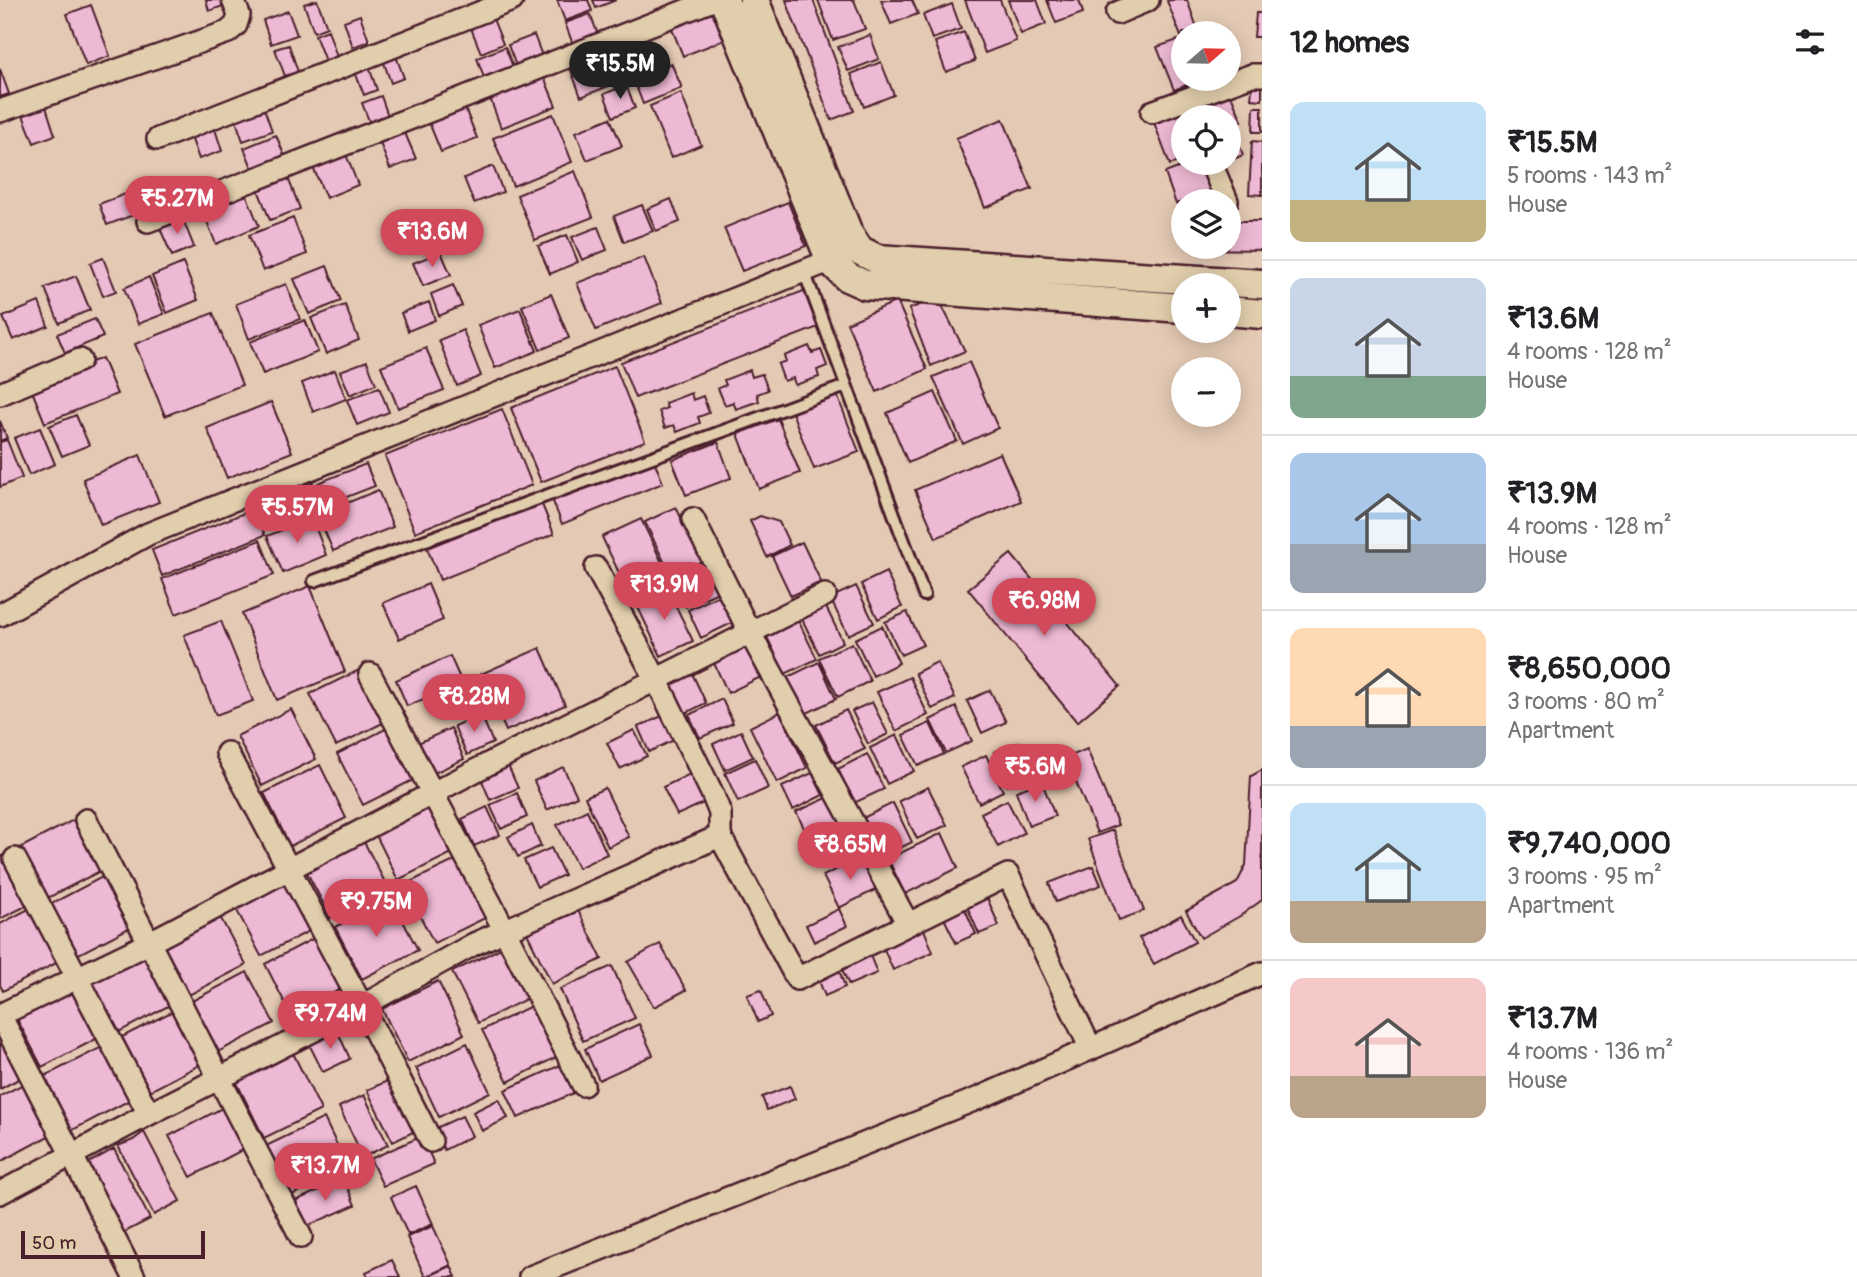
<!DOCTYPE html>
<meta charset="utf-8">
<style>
:root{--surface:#fff;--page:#f6f6f6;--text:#202124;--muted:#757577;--line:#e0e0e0;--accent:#d1495b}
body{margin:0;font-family:Pangolin,sans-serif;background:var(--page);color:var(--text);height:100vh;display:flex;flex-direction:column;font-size:26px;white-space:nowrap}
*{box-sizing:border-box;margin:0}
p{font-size:23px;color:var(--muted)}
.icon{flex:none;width:38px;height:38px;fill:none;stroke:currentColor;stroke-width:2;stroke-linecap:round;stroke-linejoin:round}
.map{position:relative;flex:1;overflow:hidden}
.sheet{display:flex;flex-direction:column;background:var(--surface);width:595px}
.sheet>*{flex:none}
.needle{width:46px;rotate:70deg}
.tools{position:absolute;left:1171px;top:21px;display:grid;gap:14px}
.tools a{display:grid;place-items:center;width:70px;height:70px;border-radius:50%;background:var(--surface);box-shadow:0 4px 18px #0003;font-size:35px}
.scale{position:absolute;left:21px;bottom:18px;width:184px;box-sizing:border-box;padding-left:7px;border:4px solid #4a1f2b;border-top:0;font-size:19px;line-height:24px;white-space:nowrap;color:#4a1f2b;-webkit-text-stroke:5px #e1ceac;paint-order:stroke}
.price{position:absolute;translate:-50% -60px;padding:0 16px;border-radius:24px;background:var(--accent);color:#fff;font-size:23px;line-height:46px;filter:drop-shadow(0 2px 4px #0008)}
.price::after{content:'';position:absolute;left:50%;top:42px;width:21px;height:16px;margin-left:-10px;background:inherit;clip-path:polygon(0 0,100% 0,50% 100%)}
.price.current{background:#222;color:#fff}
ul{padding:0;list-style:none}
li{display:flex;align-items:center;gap:21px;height:175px;padding:0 28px}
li+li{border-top:2px solid var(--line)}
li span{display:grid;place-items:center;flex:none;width:196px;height:140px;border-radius:14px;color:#555}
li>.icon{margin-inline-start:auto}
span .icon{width:84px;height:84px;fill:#fffc;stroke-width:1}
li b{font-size:30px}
h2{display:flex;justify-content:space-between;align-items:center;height:84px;padding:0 28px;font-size:30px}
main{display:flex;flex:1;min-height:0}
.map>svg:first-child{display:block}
.building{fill:#eeb9d4;stroke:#4a1f2b;stroke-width:2}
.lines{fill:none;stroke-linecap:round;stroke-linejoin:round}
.lane-casing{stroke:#4a1f2b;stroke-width:16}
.street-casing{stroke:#4a1f2b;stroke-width:26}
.secondary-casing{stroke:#4a1f2b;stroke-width:33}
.lane{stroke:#e1ceac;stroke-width:10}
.street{stroke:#e1ceac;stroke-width:21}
.secondary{stroke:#e1ceac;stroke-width:28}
</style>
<main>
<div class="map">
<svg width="1262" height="1277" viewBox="0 0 1262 1277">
<rect width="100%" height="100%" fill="#e4cab4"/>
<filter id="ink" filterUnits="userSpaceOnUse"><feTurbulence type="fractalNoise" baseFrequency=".0143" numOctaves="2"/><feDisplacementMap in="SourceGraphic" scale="14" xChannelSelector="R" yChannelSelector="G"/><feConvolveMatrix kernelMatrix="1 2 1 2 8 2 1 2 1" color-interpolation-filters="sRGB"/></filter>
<g filter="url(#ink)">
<path class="building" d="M206 0H224L226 5 209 11Z
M317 0 327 27 314 32 304 4Z
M557 0H588L592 11 565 21Z
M593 0H616L596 8Z
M786 0H813L854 111 831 120Z
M818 0H854L865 29 833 40Z
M881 0H912L918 14 891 24Z
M965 0H1000L1016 41 985 53Z
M1008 0H1037L1046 24 1021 34Z
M1047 0H1079L1083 13 1056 23Z
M1171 0H1187L1199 33H1183L1182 39 1167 1Z
M952 4 961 29 932 39 923 15Z
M91 5 110 56 86 65 67 14Z
M711 8 724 40 683 56 670 24Z
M288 11 297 35 271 44 263 20Z
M1256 13H1262V37H1254Z
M590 14 599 37 574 47 565 23Z
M360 15 369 41 353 47 344 21Z
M493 19 503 44 481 53 471 28Z
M328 30 337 57 325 61 315 35Z
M964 32 975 61 946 72 935 42Z
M534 35 544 61 518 71 508 45Z
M870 35 879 59 848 71 838 47Z
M1178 40 1183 53V79H1193L1194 82 1174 90 1157 47Z
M613 44 627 79 581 97 568 62Z
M289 45 298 72 285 76 275 49Z
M505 47 515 72 486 83 477 58Z
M396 56 404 78 391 83 383 60Z
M881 62 894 95 864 107 851 74Z
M671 63 682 88 643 104 633 78Z
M369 67 377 90 364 95 355 72Z
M0 69 9 94 0 97Z
M544 77 556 106 501 128 490 98Z
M1253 80 1262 81V100L1251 99Z
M626 85 635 108 613 117 604 94Z
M1229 90 1242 121 1228 126V117H1209L1203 101Z
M681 93 701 145 671 158 650 106Z
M381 96 389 119 371 126 362 103Z
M464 106 477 138 441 152 428 120Z
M46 107 55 135 34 143 23 115Z
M1254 107H1262V132H1253Z
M264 108 272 131 243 141 235 118Z
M1181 108 1185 117H1183V160L1170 165 1153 120Z
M553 114 572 162 513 186 493 138Z
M610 118 622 146 587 160 576 132Z
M1003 119 1032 189 985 208 956 138Z
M214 126 222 151 199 159 190 134Z
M1234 130 1243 155 1229 161 1228 132Z
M405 133 416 159 390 169 380 143Z
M276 135 287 162 255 175 244 148Z
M1252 141 1262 142V195L1249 194Z
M345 152 358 185 326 198 312 165Z
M1191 163H1204L1214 190 1176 204 1165 173Z
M493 166 503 192 474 203 464 178Z
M575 171 593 217 535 240 517 195Z
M287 175 300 209 270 220 257 187Z
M245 191 259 226 216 244 202 209Z
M128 193 136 214 107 225 99 204Z
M671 199 680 222 656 231 647 209Z
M788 202 806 246 742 271 724 228Z
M642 205 653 231 624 242 614 216Z
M182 217 194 247 172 256 159 226Z
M293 218 307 254 263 271 249 235Z
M1228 221H1262V250L1199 249V247H1228Z
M598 227 607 250 582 260 572 237Z
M567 235 578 262 550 274 538 246Z
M441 252 451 275 423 286 413 263Z
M644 257 662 303 596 330 577 283Z
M103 258 116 291 103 296 90 263Z
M183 263 198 300 167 313 152 276Z
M327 266 341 301 309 314 294 279Z
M76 276 90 310 59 323 45 288Z
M149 277 164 314 138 324 124 288Z
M286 284 300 319 249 339 236 304Z
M453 285 462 306 439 316 431 294Z
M806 290 821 326 635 398 621 362Z
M551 294 569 338 540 350 522 306Z
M938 298 965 351 931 366 909 309Z
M897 301 927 369 877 392 847 323Z
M39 302 48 326 13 340 3 317Z
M429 302 435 320 408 331 401 313Z
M345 305 359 340 326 354 311 318Z
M520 309 537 351 495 368 478 325Z
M213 313 242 385 165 416 135 344Z
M95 319 103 337 65 353 57 334Z
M305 320 318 352 263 374 250 342Z
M463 330 481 376 457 386 439 340Z
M809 346 812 353 821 350 827 366 817 370 819 377 795 385 793 378 784 381 778 364 786 361 784 356Z
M426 348 444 390 398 408 381 366Z
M102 358 117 394 45 423 30 386Z
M367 361 376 384 350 395 340 371Z
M969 362 998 428 963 444 933 377Z
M615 366 645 441 541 482 511 408Z
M335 370 346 399 313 412 302 383Z
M750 370 752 377 762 374 768 390 757 394 759 401 736 409 733 402 725 405 718 388 726 385 724 380Z
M379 387 389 412 357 425 347 400Z
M935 392 957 441 908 463 887 413Z
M691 393 693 400 703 396 709 413 698 417 700 423 677 432 674 425 665 428 659 411 667 408 665 403Z
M837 395 859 452 814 469 792 412Z
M271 402 292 452 227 478 207 428Z
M502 409 532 485 415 532 385 456Z
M76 415 89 445 62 456 49 426Z
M778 419 800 473 759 489 738 434Z
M0 421 7 438 0 441Z
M40 428 55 464 29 475 14 438Z
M7 440 22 478 0 487V442Z
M718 442 731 478 686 495 672 460Z
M1000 453 1021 501 936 538 915 490Z
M140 455 159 502 101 525 83 479Z
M653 458 663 483 562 524 552 499Z
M366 464 375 486 326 505 318 483Z
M313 483 321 503 290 516 282 496Z
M378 490 393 527 333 551 318 515Z
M541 502 554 534 440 580 427 548Z
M676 507 702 561 671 576 645 522Z
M254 509 265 535 162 576 152 550Z
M760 516 779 522 790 545 767 557 750 521Z
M312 518 326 555 283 573 267 536Z
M641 519 668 575 629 594 602 537Z
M260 540 274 575 176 614 162 579Z
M802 542 821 582 791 596 772 556Z
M1011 554 1120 686 1077 722 968 589Z
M706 567 718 592 686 607 674 583Z
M886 572 902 607 878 619 861 584Z
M428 584 443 620 399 639 383 603Z
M310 586 345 672 277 700 242 614Z
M856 586 874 623 848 635 830 598Z
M667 588 693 641 661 656 636 603Z
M721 594 734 622 701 638 688 610Z
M825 605 843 642 819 654 801 617Z
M907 612 923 645 901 655 885 622Z
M796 616 817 659 785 674 764 631Z
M221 621 253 701 216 715 184 635Z
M882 626 899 663 873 676 855 639Z
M751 641 767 674 728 693 712 659Z
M852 643 870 681 838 697 819 658Z
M540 648 565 705 506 731 481 674Z
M450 656 462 683 407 706 396 680Z
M819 662 836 699 803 715 786 678Z
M937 662 955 698 932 709 915 673Z
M363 668 389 720 336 746 310 694Z
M691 671 706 703 684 714 669 682Z
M910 677 928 715 896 731 877 692Z
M990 690 1006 722 982 733 967 701Z
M722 699 733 723 700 738 689 715Z
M872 702 888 734 868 744 852 711Z
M956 707 972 741 946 753 930 720Z
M291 709 316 759 262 786 237 736Z
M846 710 865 749 835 763 816 725Z
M780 712 807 768 777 783 750 727Z
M481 714 493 743 467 755 454 726Z
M664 715 676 739 649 752 638 727Z
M930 723 944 754 918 766 903 735Z
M391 726 417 778 363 805 337 754Z
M451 728 464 759 432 774 418 743Z
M634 730 647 756 620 769 607 743Z
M741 731 753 757 725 770 713 744Z
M897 735 914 771 887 784 870 748Z
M1020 742 1033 775 1007 786 994 752Z
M1087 749 1118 825 1097 833 1066 758Z
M867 754 884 789 854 803 838 769Z
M986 755 1003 791 979 803 961 767Z
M505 759 518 788 490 800 478 771Z
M755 759 768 788 738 802 725 773Z
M320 765 346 818 290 846 264 793Z
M563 767 577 796 547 810 534 781Z
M1262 770V900L1240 916 1201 938 1186 911 1237 883 1246 865 1251 776Z
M694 772 708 801 677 815 663 787Z
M812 773 823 795 793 810 782 787Z
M1042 782 1055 816 1029 826 1016 791Z
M928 787 947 825 917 839 899 801Z
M605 788 629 837 608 847 585 797Z
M517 793 527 817 501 829 490 805Z
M829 797 845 829 812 844 796 812Z
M1007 800 1024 833 998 847 981 813Z
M434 801 458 850 398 880 374 831Z
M893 803 912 842 882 857 863 818Z
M487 807 500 835 474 846 462 819Z
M587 810 607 854 578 868 557 825Z
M77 818 104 869 44 900 18 849Z
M532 825 541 846 518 857 508 837Z
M1113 830 1144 911 1119 920 1088 839Z
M942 833 958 868 905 894 888 859Z
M360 834 388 888 331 918 303 865Z
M551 848 564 875 537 887 524 860Z
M4 855 30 904 0 919V857Z
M862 857 877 889 839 908 823 876Z
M460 858 489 916 434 943 404 885Z
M1093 866 1101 885 1056 902 1049 883Z
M104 876 131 927 77 955 51 904Z
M287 876 315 928 261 956 233 903Z
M986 895 999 926 979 934 966 904Z
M391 898 418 950 362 979 335 927Z
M575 904 602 959 552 984 525 929Z
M34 906 62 960 3 991 0 985V924Z
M964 907 976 934 956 943 943 916Z
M839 909 847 926 814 942 806 925Z
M219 915 246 965 187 996 161 946Z
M1181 915 1195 942 1154 964 1139 938Z
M923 927 933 952 893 970 882 945Z
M318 936 345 987 291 1015 265 964Z
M660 944 686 990 654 1007 628 962Z
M507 945 532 996 478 1023 452 972Z
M144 952 172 1004 117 1033 89 980Z
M869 953 877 973 849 985 840 965Z
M612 966 635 1018 583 1041 560 989Z
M839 970 845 987 825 996 818 978Z
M247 972 274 1023 216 1053 190 1002Z
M438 981 464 1034 408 1062 382 1009Z
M73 985 100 1037 42 1067 15 1015Z
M761 990 771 1016 758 1022 747 995Z
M537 1003 562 1054 508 1082 482 1030Z
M177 1009 205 1062 150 1091 122 1037Z
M639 1024 653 1055 599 1080 585 1049Z
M0 1025 26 1075 0 1089Z
M337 1030 350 1059 323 1072 309 1044Z
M467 1043 490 1092 439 1117 416 1068Z
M102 1047 130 1100 69 1132 41 1078Z
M291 1049 321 1110 264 1138 234 1077Z
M565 1063 578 1091 518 1118 505 1090Z
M394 1078 419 1129 393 1142 367 1090Z
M29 1081 56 1132 0 1162V1096Z
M790 1086 795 1099 767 1110 762 1097Z
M364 1095 388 1145 363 1157 339 1107Z
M499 1099 508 1118 482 1131 473 1112Z
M222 1108 244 1149 191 1177 169 1136Z
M462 1116 472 1136 444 1150 434 1129Z
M324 1118 348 1168 288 1197 264 1147Z
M144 1132 180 1201 154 1215 118 1146 133 1140Z
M422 1136 434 1164 383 1186 370 1159Z
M114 1149 150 1219 123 1233 87 1164Z
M344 1179 355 1205 307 1226 295 1201Z
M416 1186 433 1224 408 1235 391 1197Z
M433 1226 451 1265 425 1277 407 1237Z
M392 1260 400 1277H368L366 1272Z
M451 1266 456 1277H427Z"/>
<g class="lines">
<g class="lane-casing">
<path id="lane" d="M804 271 924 595
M314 581 846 386"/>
</g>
<g class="street-casing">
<path id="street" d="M1117 13 1148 0
M0 111 228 32 236 25 239 15 233 0
M1152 112 1252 75H1262
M158 139 512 0
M1211 163 1227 201
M148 221 713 0
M0 394 80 360
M693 519 750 633 908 924
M596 568 657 681 712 793 720 813V836
M0 615 148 534 844 255
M370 674 505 931 583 1085
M227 753 362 1006 431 1141
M86 820 301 1237
M15 859 149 1114
M0 1193 149 1114 362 1006 474 944 720 836 797 979 1008 875 1091 1049
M134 1277 0 1015 135 950 492 762 825 595
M530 1277 979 1098 1262 973"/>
</g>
<g class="secondary-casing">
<path id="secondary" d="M724 0 831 261 847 277 865 285 1183 308
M754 0 848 233 859 250 877 259 1262 284
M1228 311 1262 314"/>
</g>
<use href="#lane" class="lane"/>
<use href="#street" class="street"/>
<use href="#secondary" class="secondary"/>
</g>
</g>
</svg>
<div class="tools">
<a><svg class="needle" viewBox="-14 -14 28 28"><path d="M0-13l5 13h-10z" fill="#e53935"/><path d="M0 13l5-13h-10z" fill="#757577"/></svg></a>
<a><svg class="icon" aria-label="locate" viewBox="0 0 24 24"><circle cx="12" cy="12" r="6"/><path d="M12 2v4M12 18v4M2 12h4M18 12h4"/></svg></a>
<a><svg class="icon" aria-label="layers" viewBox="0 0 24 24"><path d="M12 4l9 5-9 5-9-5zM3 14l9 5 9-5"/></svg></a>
<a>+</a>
<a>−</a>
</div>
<div class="scale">50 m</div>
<b class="price current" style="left:620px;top:101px">₹15.5M</b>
<b class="price" style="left:177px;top:236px">₹5.27M</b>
<b class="price" style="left:432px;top:269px">₹13.6M</b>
<b class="price" style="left:297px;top:545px">₹5.57M</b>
<b class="price" style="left:664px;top:622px">₹13.9M</b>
<b class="price" style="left:1044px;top:638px">₹6.98M</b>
<b class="price" style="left:474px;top:734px">₹8.28M</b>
<b class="price" style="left:1035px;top:804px">₹5.6M</b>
<b class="price" style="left:850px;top:882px">₹8.65M</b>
<b class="price" style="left:376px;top:939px">₹9.75M</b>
<b class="price" style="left:330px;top:1051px">₹9.74M</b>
<b class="price" style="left:325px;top:1203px">₹13.7M</b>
</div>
<section class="sheet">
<h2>12 homes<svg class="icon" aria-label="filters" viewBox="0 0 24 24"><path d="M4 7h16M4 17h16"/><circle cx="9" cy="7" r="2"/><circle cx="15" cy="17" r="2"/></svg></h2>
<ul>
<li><span style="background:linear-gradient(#bfe0f5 70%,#c2b280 0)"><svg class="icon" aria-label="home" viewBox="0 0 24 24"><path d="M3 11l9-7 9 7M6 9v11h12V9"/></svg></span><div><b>₹15.5M</b><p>5 rooms · 143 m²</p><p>House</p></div></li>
<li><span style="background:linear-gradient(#c9d6e8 70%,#7fa58c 0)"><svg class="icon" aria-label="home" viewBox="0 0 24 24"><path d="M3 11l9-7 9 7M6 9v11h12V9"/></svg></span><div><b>₹13.6M</b><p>4 rooms · 128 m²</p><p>House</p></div></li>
<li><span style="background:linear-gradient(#a9c7e8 65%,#9aa5b1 0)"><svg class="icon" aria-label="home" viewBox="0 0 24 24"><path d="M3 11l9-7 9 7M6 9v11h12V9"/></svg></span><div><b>₹13.9M</b><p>4 rooms · 128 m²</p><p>House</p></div></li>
<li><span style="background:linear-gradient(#ffd9b3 70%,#9aa5b1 0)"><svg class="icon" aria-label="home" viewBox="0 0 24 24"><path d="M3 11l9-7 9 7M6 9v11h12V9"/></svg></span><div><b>₹8,650,000</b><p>3 rooms · 80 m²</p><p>Apartment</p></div></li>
<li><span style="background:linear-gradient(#bfe0f5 70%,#b9a48a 0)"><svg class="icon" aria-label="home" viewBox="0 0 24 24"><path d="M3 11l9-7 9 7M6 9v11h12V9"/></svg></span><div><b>₹9,740,000</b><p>3 rooms · 95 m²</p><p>Apartment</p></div></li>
<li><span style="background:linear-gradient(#f6c9c9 70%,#b9a48a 0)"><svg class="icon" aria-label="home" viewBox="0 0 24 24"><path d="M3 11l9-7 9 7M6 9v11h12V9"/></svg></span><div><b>₹13.7M</b><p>4 rooms · 136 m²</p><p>House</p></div></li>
</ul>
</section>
</main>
